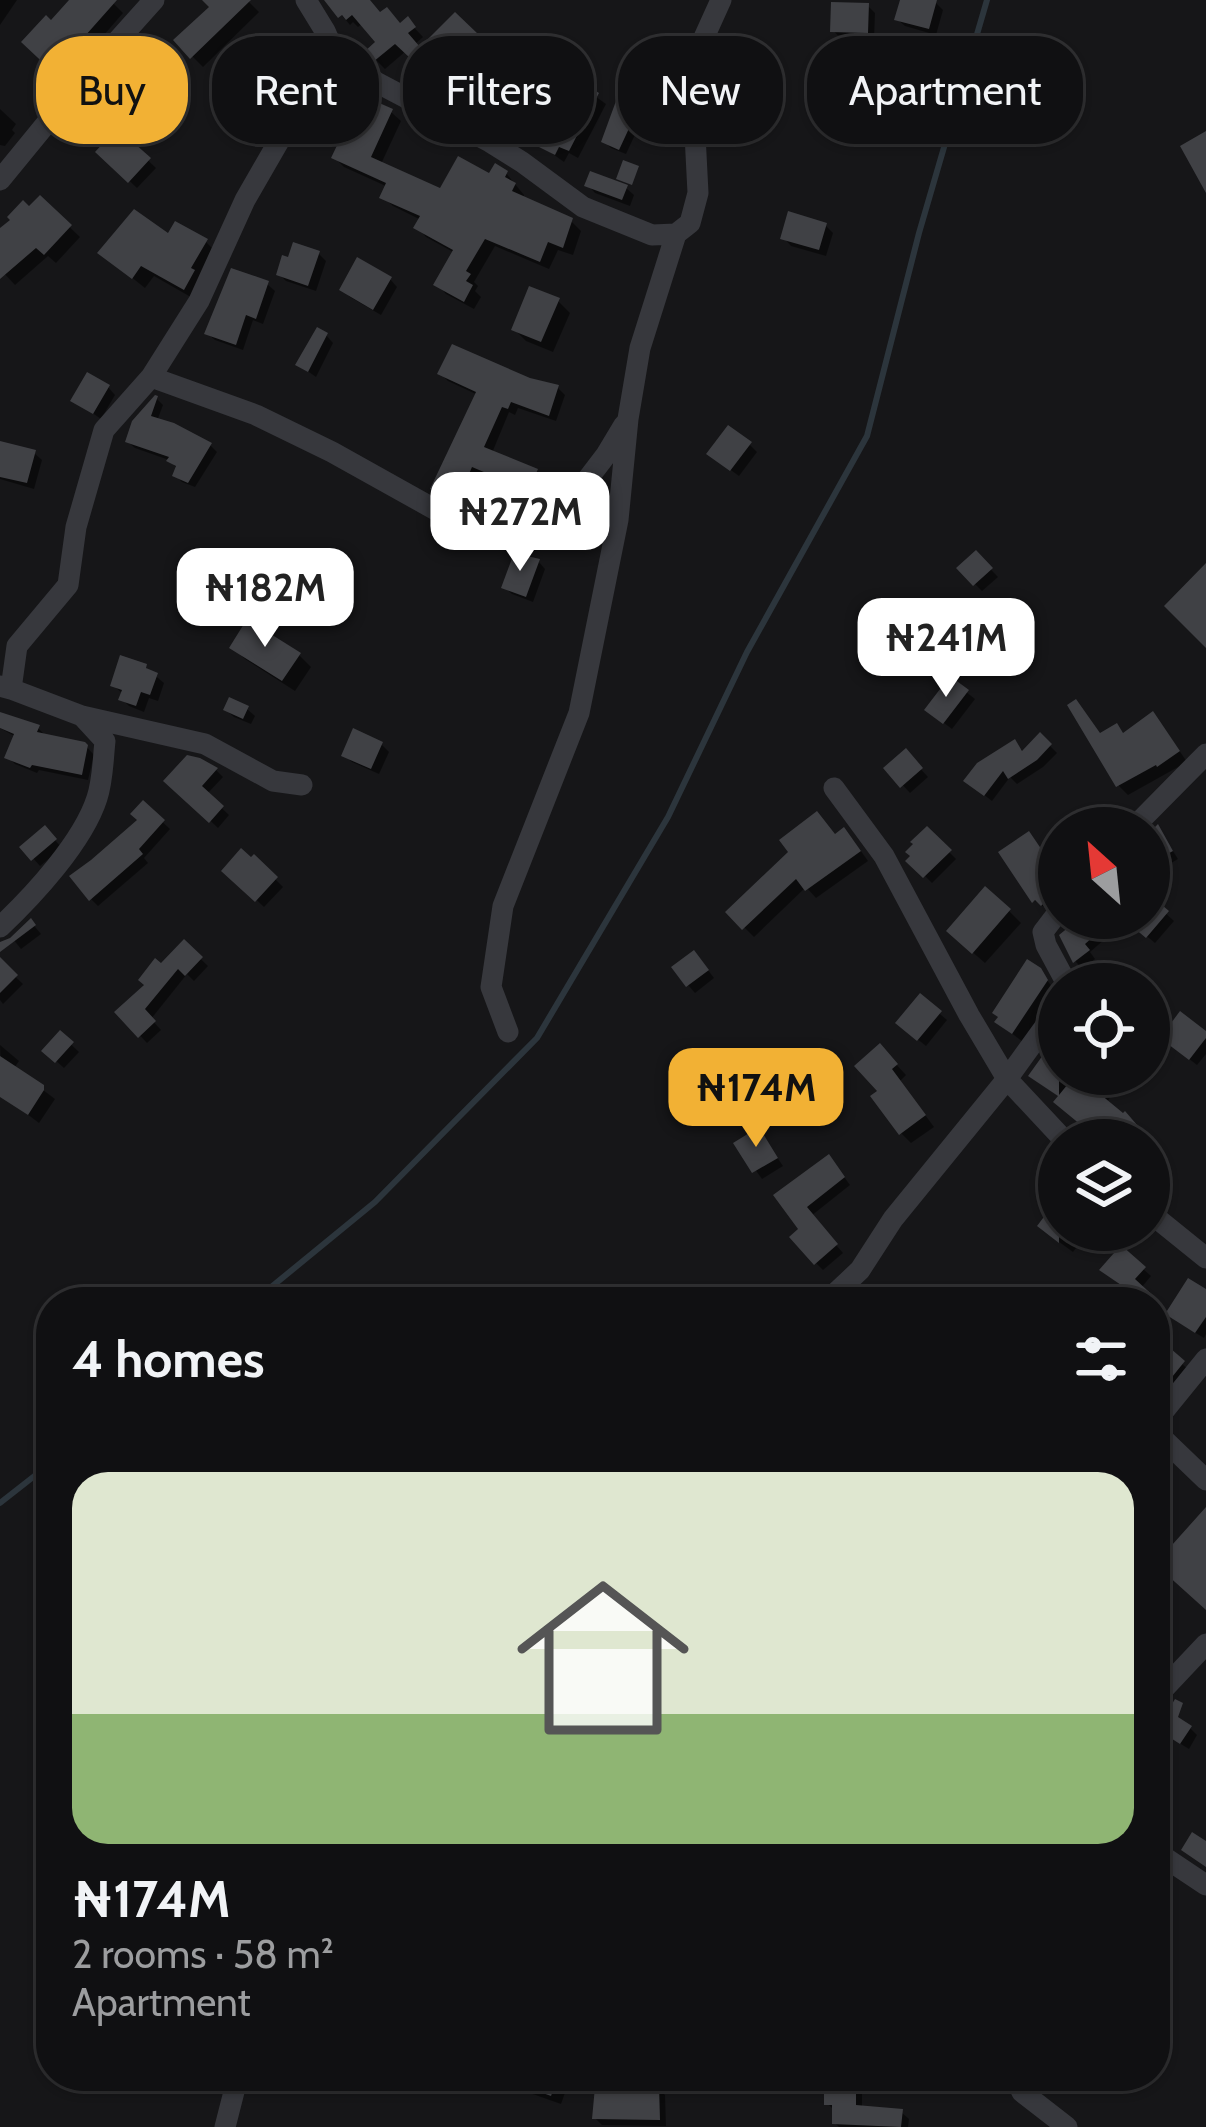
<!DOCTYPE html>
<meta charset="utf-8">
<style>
:root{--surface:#101012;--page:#1e1e20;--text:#f1f3f6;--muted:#9c9d9f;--line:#303032;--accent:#f2b134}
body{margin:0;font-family:Cabin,sans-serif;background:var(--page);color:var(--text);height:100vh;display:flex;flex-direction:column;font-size:45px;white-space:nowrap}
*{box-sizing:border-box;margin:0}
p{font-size:39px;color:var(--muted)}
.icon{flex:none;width:66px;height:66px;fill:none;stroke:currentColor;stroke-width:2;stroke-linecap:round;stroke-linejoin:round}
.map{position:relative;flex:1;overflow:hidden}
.side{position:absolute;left:36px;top:1287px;width:1134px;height:804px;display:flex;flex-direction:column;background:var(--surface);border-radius:48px;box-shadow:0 3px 9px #0004,0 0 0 3px var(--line)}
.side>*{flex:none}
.banner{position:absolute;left:36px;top:36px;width:1134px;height:108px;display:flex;gap:24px}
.needle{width:78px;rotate:333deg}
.tools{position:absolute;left:1038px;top:807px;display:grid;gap:24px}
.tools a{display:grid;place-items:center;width:132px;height:132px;border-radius:50%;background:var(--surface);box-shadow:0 3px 9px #0004,0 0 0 3px var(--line);font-size:60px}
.price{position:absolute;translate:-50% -102px;padding:0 27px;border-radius:24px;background:#fff;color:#222;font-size:39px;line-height:78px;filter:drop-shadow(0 3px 6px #0008)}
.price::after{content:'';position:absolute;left:50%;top:72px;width:36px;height:27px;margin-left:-18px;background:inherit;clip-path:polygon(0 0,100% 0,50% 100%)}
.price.selected{background:var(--accent);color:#111}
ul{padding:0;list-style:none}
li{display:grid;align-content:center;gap:24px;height:636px;padding:0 36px}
li span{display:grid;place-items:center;height:372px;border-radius:36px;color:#555}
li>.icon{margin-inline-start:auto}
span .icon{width:216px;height:216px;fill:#fffc;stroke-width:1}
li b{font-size:51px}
h2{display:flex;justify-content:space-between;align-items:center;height:144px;padding:0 36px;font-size:51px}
.pill{padding:0 42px;border-radius:48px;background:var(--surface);box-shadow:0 3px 9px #0004,0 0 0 3px var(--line);font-size:42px;line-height:108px}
.pill.selected{background:var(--accent);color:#111}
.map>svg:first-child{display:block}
.shadow{fill:#0007}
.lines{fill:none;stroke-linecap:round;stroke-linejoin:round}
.stream{stroke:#2c353c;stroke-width:6}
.building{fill:#404145}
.street{stroke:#37383d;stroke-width:21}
</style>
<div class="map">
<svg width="1206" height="2127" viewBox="0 0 1206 2127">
<rect width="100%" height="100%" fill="#161618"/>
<path class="shadow" d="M0 0H17L0 25Z
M73 0H110L123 13 65 80 25 42 52 25Z
M206 0H247L259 12 203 67 177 41 214 7Z
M329 0H368L381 15 400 26 407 20 423 37 415 44 421 51 455 16 513 75 484 101 476 118 455 104 478 52 448 84 453 89 450 92 406 51 385 69 368 52 380 43 363 23 358 27 353 22 350 25Z
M919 0 936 3 943 10 936 35 905 26 897 19Z
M868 6 875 13 874 39 840 38 833 30Z
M571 65 579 73 574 81 606 104 578 158 569 153 564 162 543 147 545 141 537 132 553 101 523 74Z
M618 104 649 116 655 122 652 131 639 126 626 154 611 148 604 141Z
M0 109 16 124 12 130 15 133 5 146 0 145Z
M391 112 401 121 381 164 441 192 506 173 524 195 522 199 571 221 581 231 573 255 558 250 549 269 495 246 474 282 478 286 475 291 481 297 474 309 446 294 437 284 455 253 426 237 417 227 421 220 393 206 383 197 388 187 344 167 335 158Z
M118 132 156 168 137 188 99 152Z
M588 185 626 188 634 195 630 206 595 193Z
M40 199 80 237 56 263 48 256 15 285 0 269V232Z
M825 225 833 233 826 256 791 246 784 238Z
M169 238 206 242 218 254 196 300 154 276 145 288 101 253Z
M319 254 326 261 316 291 286 281 279 274Z
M390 279 397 287 381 315 350 297 342 289Z
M267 284 275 291 263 324 253 320 243 350 215 340 207 333Z
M558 301 570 313 553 352 526 341 514 329Z
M326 335 333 343 316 377 299 365Z
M441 374 529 381 558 388 565 395 556 421 518 408 515 415 509 412 492 453 536 472 544 479 532 506 524 503 522 508 507 502 500 495V481L479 473 464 507 441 496 433 489 478 395 448 381Z
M108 387 115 395 101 419 74 400Z
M156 398 163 405 157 421 210 445 217 452 195 487 182 482 175 475 178 469 169 460 135 448 128 442Z
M750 445 757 452 739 476 717 460Z
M34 453 42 460 34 489 0 479V454Z
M976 554 998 577 982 591 960 569Z
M538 561 545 569 533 602 512 594 504 587Z
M1020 625 1034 643 1026 649 1019 642Z
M233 648 299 655 311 667 295 691 245 659Z
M145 667 164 683 158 701 149 698 144 712 129 706 122 699 123 694 113 685Z
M951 680 975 699 952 729 936 717Z
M247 709 255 716 251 724 234 717 226 710Z
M0 718 38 728 47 737 84 744 94 755 88 780 39 770 37 773 15 764 8 757 16 737 0 728Z
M1162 725 1187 762 1128 795 1119 786 1102 736 1125 735Z
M1040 736 1057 753 1043 767 1017 784 1010 777 992 801 974 787 1021 749 1024 753Z
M381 744 389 752 379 774 352 762 344 755Z
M906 753 928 777 910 793 888 769Z
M216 770 223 777 207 794 229 815 218 828 168 780Z
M143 804 170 829 144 858 148 863 98 906 91 899 141 821Z
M1158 828 1178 859 1166 866 1171 870 1149 891V837Z
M45 829 62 848 40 866 23 847Z
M927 830 956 859 932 883 910 861Z
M836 837 853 840 868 861 816 898 806 887 754 937 729 912Z
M1036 842 1051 864 1046 868 1059 881V902L1050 911 1035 901 1002 853Z
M254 858 283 887 264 907 225 870Z
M1149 898 1174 921 1155 943 1127 920 1090 952 1095 959 1083 969 1076 962 1063 939 1084 918H1149Z
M1009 911 1021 923 985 963 962 943Z
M31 922 41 934 21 949 13 939Z
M184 943 208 966 194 981 187 974 151 1019 161 1030 147 1043 118 1012Z
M701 961 714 978 695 993 688 985Z
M0 962 23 984 3 1004 0 1000Z
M1039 970 1057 993 1024 1043 998 1022Z
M920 997 947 1020 926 1046 906 1030Z
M60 1034 79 1052 64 1068 45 1051Z
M1206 1035V1054L1197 1065 1171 1045Z
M0 1045 19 1061 14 1068 55 1099 39 1123 2 1095Z
M880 1047 906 1075 900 1081 934 1127 911 1143 901 1133 881 1092Z
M1059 1059V1074H1116L1123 1081 1106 1103 1147 1140H1108L1094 1125 1090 1130 1064 1109 1061 1097 1039 1083Z
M759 1131 783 1166 762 1179 737 1144Z
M836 1166 850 1185 811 1216 843 1253 823 1270 816 1263 802 1230 777 1196Z
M1059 1202V1230H1090L1073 1252 1051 1236Z
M1096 1230 1141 1231 1124 1252 1151 1276 1141 1288 1164 1310 1163 1313 1155 1308V1302H1146L1124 1288 1104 1270 1121 1250Z
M1206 1293V1334L1204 1338 1176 1321Z
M1155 1339 1192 1373 1179 1389 1158 1370 1155 1373Z
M1155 1471 1172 1487 1155 1506Z
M1190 1728 1197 1735 1189 1749 1168 1736Z
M500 2076H571L561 2104 510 2086Z
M599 2076H631L630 2089 658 2088 665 2095 666 2126 602 2125 595 2118Z
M827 2076H857L862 2080V2109L901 2112 909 2119 908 2127H839L835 2123V2111L827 2103Z"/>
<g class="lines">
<path class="stream" d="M253 1302 375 1202 537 1038 668 817 747 652 867 436 919 233 987 0
M0 1503 51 1463"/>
</g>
<path class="building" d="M69 0H117L53 72 21 42 46 15 51 20Z
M202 0H251L190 59 173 40 209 7Z
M324 0H370L380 12 387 7 400 23 408 16 416 27 408 33 420 47 455 12 478 34 441 73 446 79 439 85 395 44 373 62 371 61 364 52 375 42 352 15 346 20 342 15 338 18Z
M900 0H937L929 29 894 20Z
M831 2 869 3 868 33 830 32Z
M483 38 510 67 478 95 469 114 451 105Z
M544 44 572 63 566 72 599 93 569 151 559 147 555 155 539 147 543 138 533 133 550 100 519 74Z
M361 95 393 109 371 157 440 188 458 156 489 173 495 163 508 171 505 177 516 183 512 191 573 218 563 248 548 242 540 262 485 239 466 271 471 274 466 281 473 285 464 302 433 285 453 250 413 228 420 216 379 198 386 183 331 158Z
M616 101 651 113 645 127 632 122 619 150 601 142Z
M117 128 151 158 128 183 95 152Z
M1206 131V193L1180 146Z
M623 160 639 166 632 185 616 179Z
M590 171 628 185 622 200 584 186Z
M40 195 72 225 44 255 36 248 0 279V228L10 220 7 217 23 200 29 206Z
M134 209 168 233 175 221 208 239 191 268 195 270 184 290 141 266 132 279 97 253Z
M788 211 827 223 819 250 780 239Z
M293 242 320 251 308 286 276 275 282 255 288 257Z
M357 257 392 277 373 310 339 290Z
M231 268 269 281 256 319 246 315 236 345 204 334Z
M529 286 560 298 541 342 511 330Z
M317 327 328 333 308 372 295 365Z
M452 344 530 378 559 385 549 416 511 402 508 409 502 407 484 447 538 469 524 501 516 498 514 503 496 496 499 490 494 488 498 478 472 467 457 502 430 489 476 392 437 374Z
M87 372 110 385 93 414 70 401Z
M155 395 158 396 151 416 174 423 212 443 188 483 172 476 176 466 166 461 169 457 125 442 132 421Z
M728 425 752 442 730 471 706 454Z
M0 441 36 450 27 483 0 477Z
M976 550 993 568 973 586 956 568Z
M514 553 540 559 526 597 501 588Z
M1206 563V648L1164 606Z
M1013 614 1029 634 1017 644 1001 624Z
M247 619 301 653 282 681 229 648Z
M120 655 147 664 146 668 158 673 150 695 141 692 136 706 118 700 122 690 110 686Z
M950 676 969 690 943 724 924 710Z
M229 697 249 706 243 719 223 710Z
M1076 699 1100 733 1117 723 1123 733 1153 711 1180 751 1157 767 1156 765 1116 787 1067 705Z
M0 712 40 725 37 732 85 742 88 745 82 775 32 765 30 768 4 758 14 734 0 728Z
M353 728 383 742 371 769 341 756Z
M1040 732 1052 744 1037 760 1008 779 1003 771 984 796 963 781 977 763 1015 739 1022 751Z
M906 748 923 768 900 788 883 768Z
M187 755 200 758 218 768 202 786 224 806 209 823 163 781Z
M143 800 165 820 139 849 143 854 89 901 69 876 91 860 137 820 130 814Z
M817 811 835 834 844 827 861 851 805 891 796 879 742 930 725 912 788 852 779 840Z
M1158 824 1173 851 1149 864V833Z
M45 825 57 839 31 861 19 847Z
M927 826 952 850 923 878 905 861 910 856 905 852 913 844 910 842Z
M1029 831 1046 856 1041 859 1059 877V888L1041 906 1035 900 1032 903 998 852Z
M241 848 251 857 254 854 278 877 255 902 221 871Z
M985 886 1011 909 972 954 946 931Z
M1149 894 1169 911 1146 938 1122 918H1149Z
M31 918 36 925 0 952V942L10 938Z
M1080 918H1115L1085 944 1090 950 1073 963 1059 935Z
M184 939 203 957 185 976 178 969 145 1009 156 1021 138 1038 114 1012 144 985 138 980 155 958 161 963Z
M694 950 709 970 686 987 671 967Z
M0 957 18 975 0 993Z
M1027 959 1041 968 1048 980 1012 1034 994 1022 998 1017 992 1013Z
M920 993 942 1011 917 1041 895 1023Z
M1180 1011 1206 1031V1038L1189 1060 1160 1038Z
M60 1030 74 1042 55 1063 41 1051Z
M880 1043 898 1064 892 1069 926 1115 899 1135 870 1096 877 1091 854 1066Z
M1048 1048 1059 1055V1095L1076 1074H1116L1100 1094 1123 1113 1125 1111 1150 1140H1103L1085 1120 1081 1125 1053 1102 1058 1096 1028 1076Z
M0 1056 44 1085V1090L28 1115 0 1097Z
M759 1127 778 1158 752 1173 733 1143Z
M829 1154 845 1177 807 1207 838 1244 814 1265 789 1237 798 1229 773 1195Z
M1059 1197V1243L1037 1226Z
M1121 1245 1146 1267 1135 1279 1159 1301 1155 1306V1302H1146L1099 1270Z
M1188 1278 1206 1289V1317L1195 1333 1165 1314Z
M1037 1284 1061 1302H1024Z
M1155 1335 1185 1361 1168 1382 1155 1370Z
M1206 1507V1610L1155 1564Z
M1175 1699 1183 1703 1178 1717 1192 1726 1180 1744 1169 1737 1155 1769V1732Z
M1192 1832 1206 1841V1867L1181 1850Z
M501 2076H558L551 2096 501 2078Z
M596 2076H624L623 2086 659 2085 660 2120 592 2119Z
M824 2076H856V2105L903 2109 901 2127 832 2124V2105H824Z"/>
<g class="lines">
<path class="street" d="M306 0 325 31 335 54 376 82 490 142 522 162 583 207 652 235 676 234 690 223 698 193 694 115 697 53 721 0
M0 180 77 86 154 0
M151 377 256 415 332 452 461 524 521 539 554 523 606 455 624 425
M0 686 11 689 17 646 68 585 76 527 104 430 151 377 199 301 245 200 298 108 335 54
M82 716 205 744 273 781 302 785
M834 788 884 856 969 1015 1007 1079 1064 1140
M1133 828 1206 754
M1059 911 1043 932 1046 945 1067 984
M0 927C33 896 83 842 97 798 103 780 103 759 105 741L82 716 11 689
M508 1032 491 987 503 906 579 713 618 520 628 419 640 348 676 234
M1149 1212 1206 1258
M826 1302 860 1270 893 1219 1007 1079 1059 1007
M1155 1422 1206 1359
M1155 1431 1206 1480
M1155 1698 1206 1644
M1155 1851 1206 1885
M1014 2076 1022 2092 1067 2127
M225 2127 238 2076"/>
</g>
</svg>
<div class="tools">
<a><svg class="needle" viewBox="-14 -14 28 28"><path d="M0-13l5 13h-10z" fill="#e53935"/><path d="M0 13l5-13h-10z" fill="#9c9d9f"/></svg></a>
<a><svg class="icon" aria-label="locate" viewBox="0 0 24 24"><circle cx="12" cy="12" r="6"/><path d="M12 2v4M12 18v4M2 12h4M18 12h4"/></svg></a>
<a><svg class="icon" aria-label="layers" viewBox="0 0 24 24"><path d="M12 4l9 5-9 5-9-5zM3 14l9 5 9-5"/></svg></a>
</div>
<b class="price" style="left:520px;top:574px">₦272M</b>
<b class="price" style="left:265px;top:650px">₦182M</b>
<b class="price" style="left:946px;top:700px">₦241M</b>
<b class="price selected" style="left:756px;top:1150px">₦174M</b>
<div class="banner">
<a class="pill selected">Buy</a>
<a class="pill">Rent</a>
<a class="pill">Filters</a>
<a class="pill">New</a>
<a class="pill">Apartment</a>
</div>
<section class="side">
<h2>4 homes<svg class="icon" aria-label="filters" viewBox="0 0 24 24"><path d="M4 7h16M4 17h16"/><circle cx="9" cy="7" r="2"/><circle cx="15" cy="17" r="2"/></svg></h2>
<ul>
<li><span style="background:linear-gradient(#dfe7d0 65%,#8fb573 0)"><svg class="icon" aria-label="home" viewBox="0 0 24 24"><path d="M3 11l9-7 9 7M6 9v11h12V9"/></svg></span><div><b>₦174M</b><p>2 rooms · 58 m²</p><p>Apartment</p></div></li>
</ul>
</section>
</div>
